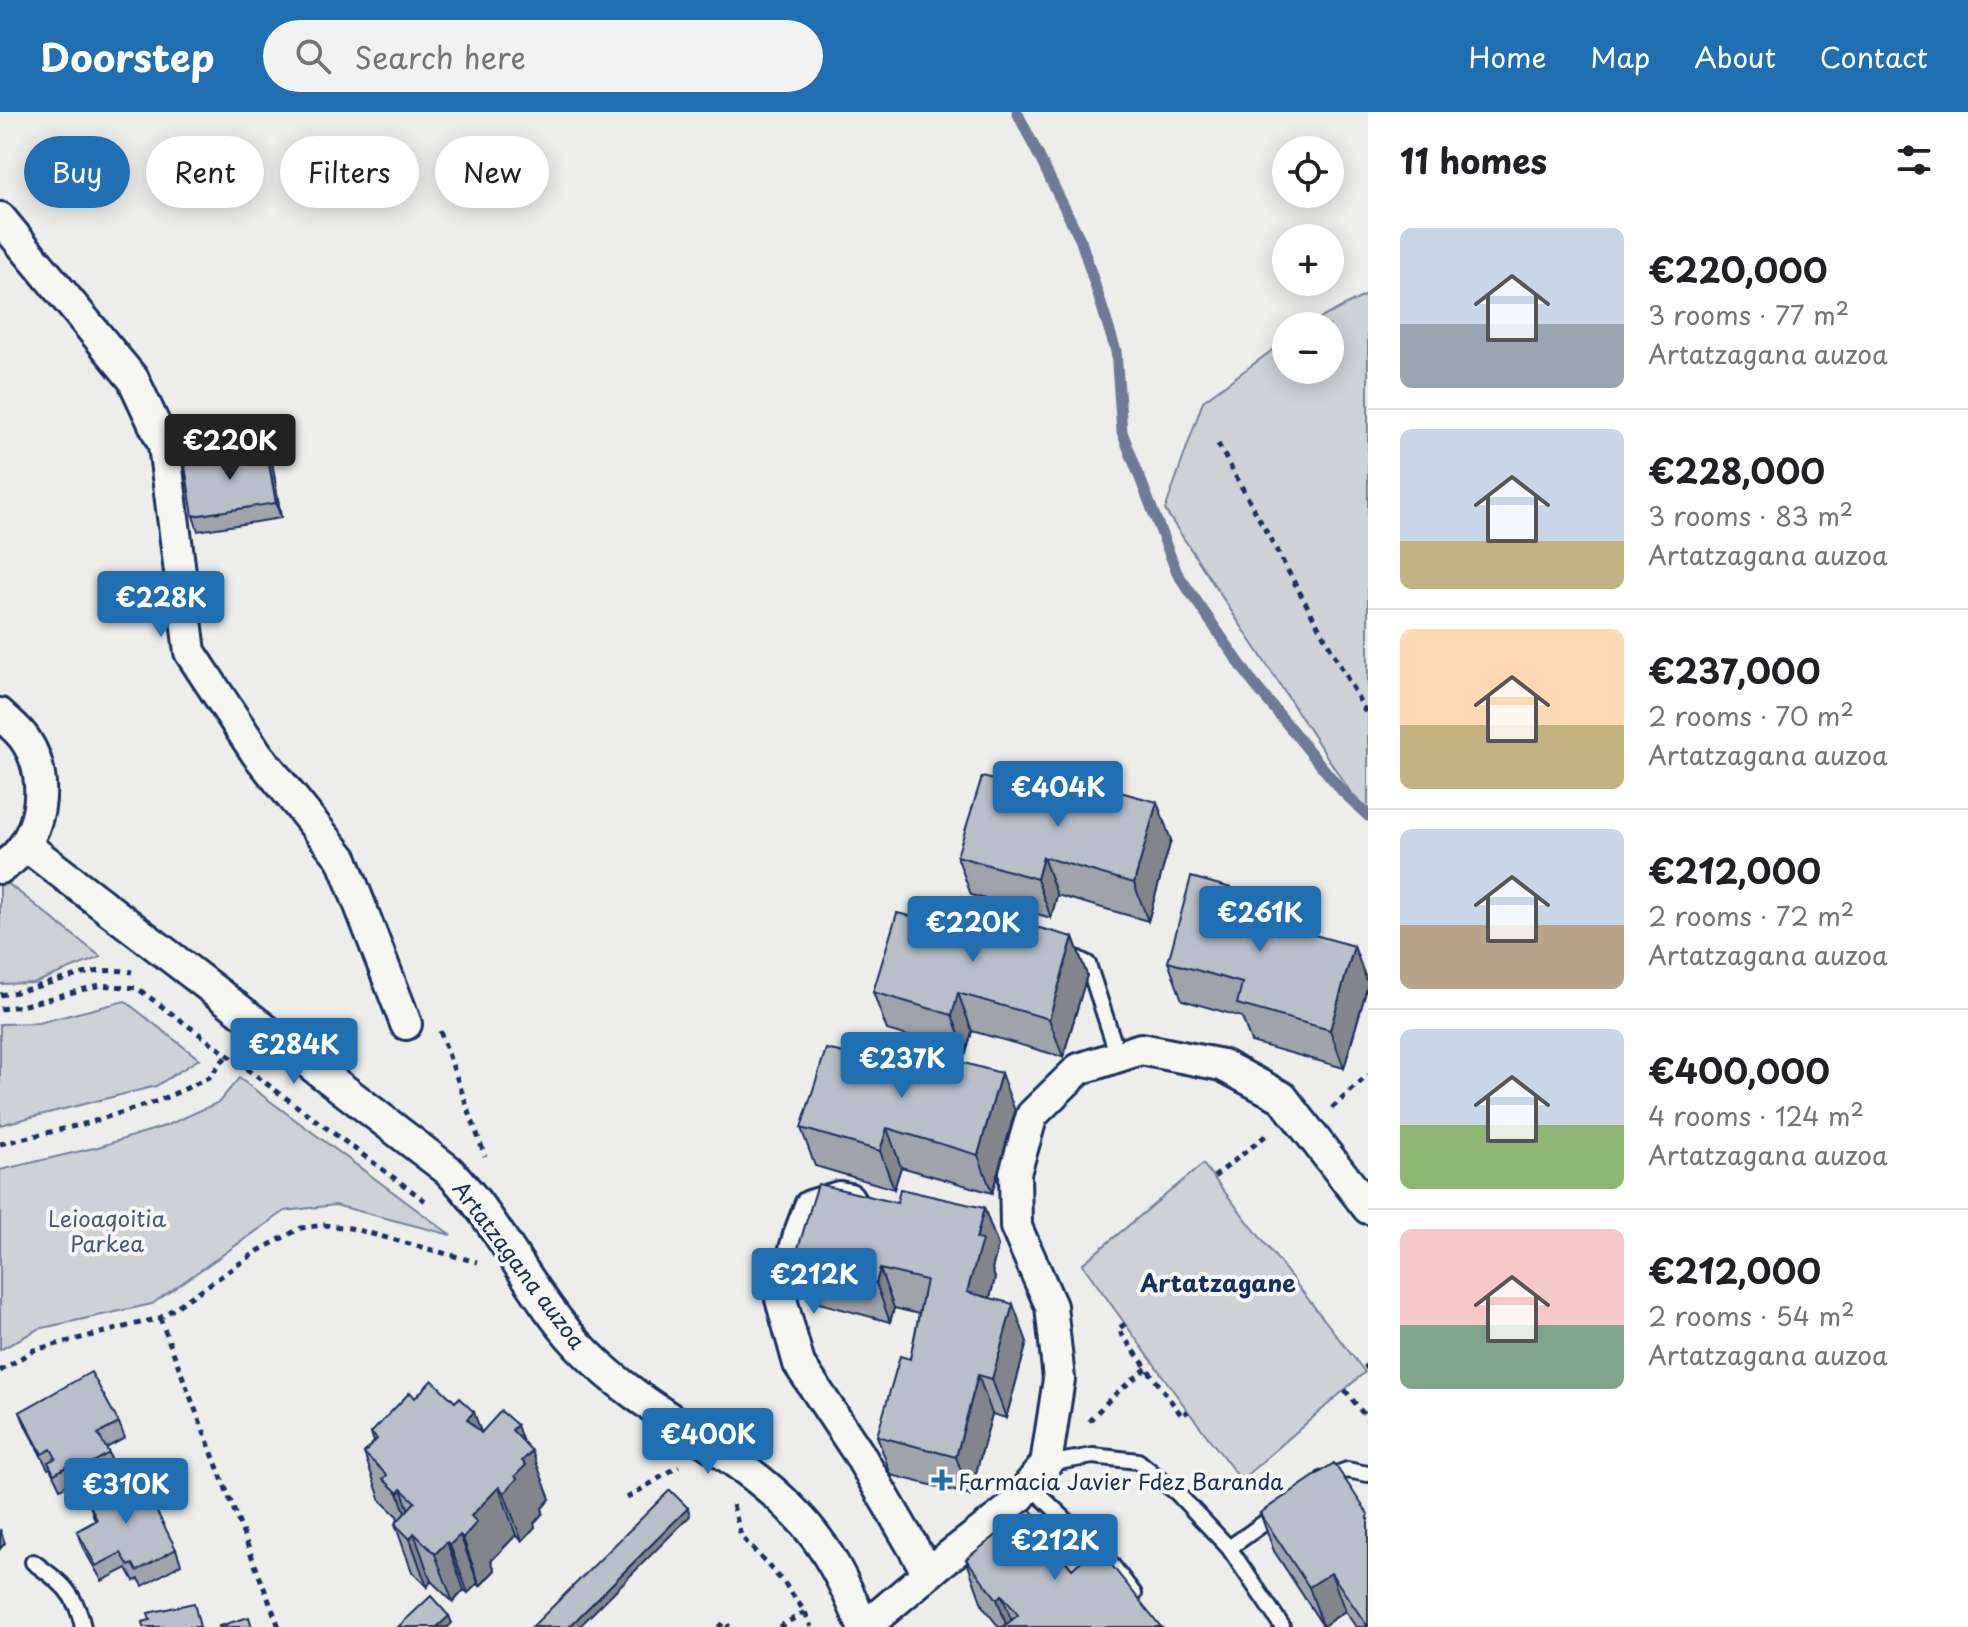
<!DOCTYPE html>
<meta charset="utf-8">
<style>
:root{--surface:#fff;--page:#f2f2f2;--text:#202124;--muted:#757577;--line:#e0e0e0;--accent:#1f6fb2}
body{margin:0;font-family:"Playpen Sans",sans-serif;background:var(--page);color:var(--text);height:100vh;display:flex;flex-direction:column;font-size:30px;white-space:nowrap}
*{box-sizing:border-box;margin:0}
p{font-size:26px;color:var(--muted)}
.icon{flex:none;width:44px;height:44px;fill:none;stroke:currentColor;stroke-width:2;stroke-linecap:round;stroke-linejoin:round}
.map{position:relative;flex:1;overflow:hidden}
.sheet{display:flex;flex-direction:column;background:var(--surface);width:600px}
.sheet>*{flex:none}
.banner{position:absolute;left:24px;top:24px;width:760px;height:72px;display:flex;gap:16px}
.controls{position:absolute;left:1272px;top:24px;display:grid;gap:16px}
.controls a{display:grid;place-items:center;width:72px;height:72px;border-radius:50%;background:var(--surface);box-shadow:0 4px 20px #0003;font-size:40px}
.price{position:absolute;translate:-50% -68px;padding:0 18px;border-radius:8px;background:var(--accent);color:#fff;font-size:26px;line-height:52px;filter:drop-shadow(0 2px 4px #0008)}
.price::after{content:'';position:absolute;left:50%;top:48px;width:24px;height:18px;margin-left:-12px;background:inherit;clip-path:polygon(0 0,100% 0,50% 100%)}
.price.on{background:#222;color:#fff}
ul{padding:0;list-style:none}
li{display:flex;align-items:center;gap:24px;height:200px;padding:0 32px}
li+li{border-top:2px solid var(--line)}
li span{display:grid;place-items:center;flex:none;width:224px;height:160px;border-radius:12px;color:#555}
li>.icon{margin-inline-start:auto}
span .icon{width:96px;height:96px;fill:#fffc;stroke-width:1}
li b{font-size:34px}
h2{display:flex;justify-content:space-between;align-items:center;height:96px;padding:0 32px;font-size:34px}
.tag{padding:0 28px;border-radius:36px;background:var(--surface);box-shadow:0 4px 20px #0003;font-size:28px;line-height:72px}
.tag.on{background:var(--accent);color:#fff}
header{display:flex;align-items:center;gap:48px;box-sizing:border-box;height:112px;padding:0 40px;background:var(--accent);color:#fff}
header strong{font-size:38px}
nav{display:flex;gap:44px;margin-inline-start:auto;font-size:28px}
.search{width:560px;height:72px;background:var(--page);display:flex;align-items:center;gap:20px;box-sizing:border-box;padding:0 28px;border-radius:44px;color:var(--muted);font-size:30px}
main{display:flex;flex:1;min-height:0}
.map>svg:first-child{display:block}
.green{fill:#ced2d7;stroke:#74809a;stroke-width:2}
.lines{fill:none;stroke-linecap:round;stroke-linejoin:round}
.stream{stroke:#6e7a96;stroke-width:11}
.lane-casing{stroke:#1b2f5e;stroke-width:20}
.street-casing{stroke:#1b2f5e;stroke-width:36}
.path{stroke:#1b2f5e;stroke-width:5;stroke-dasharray:6 6;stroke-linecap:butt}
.lane{stroke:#f6f6f2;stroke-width:14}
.street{stroke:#f6f6f2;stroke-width:30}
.wall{fill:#9fa4ac;stroke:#1b2f5e;stroke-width:2}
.shaded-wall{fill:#82868c;stroke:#1b2f5e;stroke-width:2}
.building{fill:#b9bfc8;stroke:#1b2f5e;stroke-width:2}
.poi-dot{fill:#1f6fb2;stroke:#f6f6f2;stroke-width:3}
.labels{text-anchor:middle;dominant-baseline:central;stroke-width:8;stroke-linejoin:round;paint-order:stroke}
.park-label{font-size:22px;fill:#48587c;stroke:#f6f6f2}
.street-label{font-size:22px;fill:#1b2f5e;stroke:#f6f6f2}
.poi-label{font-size:22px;fill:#1b2f5e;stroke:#f6f6f2;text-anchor:start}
.neighbourhood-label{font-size:24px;font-weight:bold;fill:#1b2f5e;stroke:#f6f6f2}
</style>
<header>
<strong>Doorstep</strong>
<div class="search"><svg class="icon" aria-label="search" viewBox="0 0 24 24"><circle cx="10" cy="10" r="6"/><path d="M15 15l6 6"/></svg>Search here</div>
<nav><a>Home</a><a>Map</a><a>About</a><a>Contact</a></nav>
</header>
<main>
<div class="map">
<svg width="1368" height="1515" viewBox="0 0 1368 1515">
<rect width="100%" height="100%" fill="#edeeec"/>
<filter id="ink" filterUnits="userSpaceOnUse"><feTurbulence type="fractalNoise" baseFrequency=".0125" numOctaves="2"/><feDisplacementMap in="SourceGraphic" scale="16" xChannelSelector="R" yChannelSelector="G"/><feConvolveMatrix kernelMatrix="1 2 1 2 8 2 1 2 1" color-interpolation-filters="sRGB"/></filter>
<g filter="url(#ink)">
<path class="green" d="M1368 182V707L1165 398 1203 289 1286 228V258H1330V214H1305Z
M0 766H1L101 845 34 871 0 872Z
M125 889 199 947 156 974 0 1013V912L38 911Z
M239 966 451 1123 335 1093 285 1099 152 1192 38 1217 0 1238V1058L98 1035 168 1013 219 990Z
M1203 1052 1365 1260 1241 1368 1188 1299 1082 1152Z"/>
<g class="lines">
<path class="stream" d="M1017 0 1081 129 1116 239 1122 320 1177 461 1254 572 1342 679 1368 704"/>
<g class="lane-casing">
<path id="lane" d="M941 812 995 821
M1064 840 1088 852 1118 944
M1046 1352 1093 1344 1138 1349 1177 1381 1229 1436 1282 1514
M1323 1367 1347 1358 1368 1362
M1029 1373 1108 1448 1134 1482
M1229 1436 1278 1401
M33 1450C61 1470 76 1481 83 1515"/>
</g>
<g class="street-casing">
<path id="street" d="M0 106 133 267 164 333 190 540 257 642 342 747 406 912
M0 602C8 610 20 619 26 629 52 668 42 732 0 756
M25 733 448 1058C503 1113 532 1188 587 1242 649 1304 735 1337 795 1401 827 1433 846 1473 863 1515
M849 1087 839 1085 810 1094 799 1123 781 1187 799 1252 859 1342 928 1461
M865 1515 939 1452 1009 1398 1046 1352 1059 1267 1051 1194 1016 1115 1015 1061 1032 1003 1079 957 1141 937 1222 953 1282 985 1368 1096"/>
</g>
<path class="path" d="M1218 332 1368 604
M0 883C43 877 88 852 132 860
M0 897 21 894 100 873 137 876 428 1091
M440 919 485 1044
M1332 996 1368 963
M0 1032 88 1011 158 989 209 966 228 942
M1214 1065 1269 1021
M160 1206 279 1515
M1125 1212 1118 1217 1182 1304 1188 1299
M1368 1252 1366 1254 1368 1257
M0 1259 34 1238 160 1206 258 1139 301 1116 324 1113 350 1116 477 1150
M1345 1278 1368 1308
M1089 1309 1113 1284 1147 1256
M627 1386 679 1354
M733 1393 741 1424 785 1472 805 1500 811 1515
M718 1515 726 1510 729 1515
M779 1515 805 1500"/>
<use href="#lane" class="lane"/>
<use href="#street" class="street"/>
</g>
<path class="wall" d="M272 350 281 406 198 419 193 404Z
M1171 728 1148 809 1057 783 1051 806 971 783 957 744Z
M1288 815 1368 872 1344 956 1251 930 1242 905 1182 888 1168 850Z
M977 819 1073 825 1087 863 1063 945 972 919 966 941 887 918 873 880Z
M1015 999 992 1081 901 1055 894 1077 815 1054 801 1016Z
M897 1091 984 1096 998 1134 992 1157 995 1166 990 1186 1027 1230 1006 1306 992 1302 970 1383 891 1363 877 1324 910 1247 919 1202 894 1196 890 1210 808 1188 794 1149Z
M415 1286 481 1320 522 1329 550 1387 542 1396 543 1401 534 1411 535 1415 522 1429 516 1423 491 1449 495 1458 480 1474 478 1471 468 1481 464 1478 453 1490 431 1469 427 1475 412 1460 395 1412 398 1408 397 1404 381 1389 364 1341 374 1330 371 1321Z
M20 1300 119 1311 125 1326 106 1336 115 1356 81 1375 77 1367 60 1377 50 1356 48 1357 26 1315Z
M93 1384 176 1437 181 1452 143 1474 139 1467 134 1469 127 1456 102 1469 82 1434 77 1419 95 1409 90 1393 96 1390Z
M1260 1401 1368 1402V1515H1356L1345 1499 1323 1514 1274 1439Z
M1062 1437 1067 1451 1072 1457 1161 1515H999L983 1495 966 1447Z"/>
<path class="shaded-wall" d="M266 335 272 350 281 406 276 391Z
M1157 690 1171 728 1148 809 1134 771Z
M1043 745 1057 783 1051 806 1037 767Z
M1278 789 1292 828 1272 811Z
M1073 825 1087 863 1063 945 1049 907Z
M1354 834 1368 872 1344 956 1330 918Z
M958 881 972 919 966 941 952 903Z
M1001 961 1015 999 992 1081 978 1043Z
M887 1016 901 1055 894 1077 880 1039Z
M984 1096 998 1134 992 1157 995 1166 981 1218 967 1180 976 1127Z
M880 1157 894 1196 890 1210 876 1171Z
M1013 1192 1027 1230 1006 1306 992 1267Z
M978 1263 992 1302 970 1383 956 1345Z
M474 1300 491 1348 467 1307Z
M517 1313 528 1344 532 1339 550 1387 542 1396 543 1401 534 1411 535 1415 522 1429 504 1381 515 1364 512 1318Z
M499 1375 516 1423 491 1449 495 1458 480 1474 463 1426 471 1404Z
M401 1377 419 1425 414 1421 431 1469 427 1475 410 1427 413 1422 398 1381Z
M688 1396 690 1404 579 1515H569Z
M0 1417 5 1431 0 1437Z
M460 1423 478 1471 468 1481 450 1433Z
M447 1430 464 1478 453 1490 435 1442Z
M1062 1437 1079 1485 1058 1440Z
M1331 1461 1345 1499 1323 1514 1309 1475Z
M1002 1483 1014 1515H1007L997 1487Z
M449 1504 452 1511 448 1515H437Z"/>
<path class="building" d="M266 335 276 391 193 404 184 348Z
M982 665 1062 684 1068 666 1157 690 1134 771 1043 745 1037 767 957 744Z
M1191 765 1278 789 1272 811 1354 834 1330 918 1237 892 1242 871 1168 850Z
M897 801 977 819 983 801 1073 825 1049 907 958 881 952 903 873 880Z
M826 937 906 955 912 937 1001 961 978 1043 887 1016 880 1039 801 1016Z
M818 1072 897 1091 900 1077 984 1096 976 1127 982 1128 967 1180 1013 1192 992 1267 978 1263 956 1345 877 1324 900 1244 910 1247 926 1168 880 1157 876 1171 794 1149Z
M91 1260 119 1311 98 1322 109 1341 76 1360 72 1352 54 1362 48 1350 56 1346 51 1337 42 1342 20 1300Z
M432 1268 455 1290 459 1286 474 1300 467 1307 481 1321 501 1299 517 1313 512 1318 532 1339 522 1349 526 1353 515 1364 517 1367 504 1381 499 1375 471 1404 477 1410 463 1426 460 1423 450 1433 447 1430 435 1442 414 1421 410 1427 395 1412 415 1390 401 1377 398 1381 383 1367 387 1363 364 1341 377 1327 371 1321 410 1280 415 1286Z
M1334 1351 1368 1402V1515L1331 1461 1309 1475 1260 1401Z
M131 1362 135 1368 139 1365 176 1437 137 1459 133 1452 129 1454 121 1441 96 1454 77 1419 97 1408 90 1393 97 1389 93 1384Z
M670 1378 688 1396 569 1515H532Z
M1030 1397 1062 1437 1058 1440 1072 1457 1097 1435 1161 1515H1003L1018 1503 1002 1483 997 1487 966 1447Z
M431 1484 449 1504 437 1515H398Z
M194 1491 200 1515H143L142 1510 150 1508 148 1501Z
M249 1505 252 1515H219V1514Z"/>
</g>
<path class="poi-dot" d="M938 1356h8v8h8v8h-8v8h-8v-8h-8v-8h8z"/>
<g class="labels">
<g class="park-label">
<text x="107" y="1105">Leioagoitia<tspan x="107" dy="25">Parkea</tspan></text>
</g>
<g class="street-label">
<text transform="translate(520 1152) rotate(53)">Artatzagana auzoa</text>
</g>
<g class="poi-label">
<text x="958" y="1368">Farmacia Javier Fdez Baranda</text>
</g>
<g class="neighbourhood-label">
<text x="1218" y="1170">Artatzagane</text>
</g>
</g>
</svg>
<div class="controls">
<a><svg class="icon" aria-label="locate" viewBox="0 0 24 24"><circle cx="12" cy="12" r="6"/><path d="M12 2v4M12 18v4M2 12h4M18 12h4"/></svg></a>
<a>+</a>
<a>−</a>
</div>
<b class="price on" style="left:230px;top:370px">€220K</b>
<b class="price" style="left:161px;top:527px">€228K</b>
<b class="price" style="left:1058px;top:717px">€404K</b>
<b class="price" style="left:1260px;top:842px">€261K</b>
<b class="price" style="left:973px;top:852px">€220K</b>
<b class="price" style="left:294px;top:974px">€284K</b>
<b class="price" style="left:902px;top:988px">€237K</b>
<b class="price" style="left:814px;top:1204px">€212K</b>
<b class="price" style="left:708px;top:1364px">€400K</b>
<b class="price" style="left:126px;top:1414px">€310K</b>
<b class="price" style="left:1055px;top:1470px">€212K</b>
<div class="banner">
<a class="tag on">Buy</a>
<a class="tag">Rent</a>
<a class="tag">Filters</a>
<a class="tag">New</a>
</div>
</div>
<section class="sheet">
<h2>11 homes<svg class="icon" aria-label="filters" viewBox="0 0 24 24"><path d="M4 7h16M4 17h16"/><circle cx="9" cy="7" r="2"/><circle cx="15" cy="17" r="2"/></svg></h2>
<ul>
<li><span style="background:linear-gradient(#c9d6e8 60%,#9aa5b1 0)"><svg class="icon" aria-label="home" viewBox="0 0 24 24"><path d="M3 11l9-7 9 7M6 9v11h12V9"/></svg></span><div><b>€220,000</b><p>3 rooms · 77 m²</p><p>Artatzagana auzoa</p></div></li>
<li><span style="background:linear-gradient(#c9d6e8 70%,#c2b280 0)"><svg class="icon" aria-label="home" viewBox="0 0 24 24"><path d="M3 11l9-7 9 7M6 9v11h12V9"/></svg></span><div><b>€228,000</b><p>3 rooms · 83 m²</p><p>Artatzagana auzoa</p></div></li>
<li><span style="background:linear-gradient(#ffd9b3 60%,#c2b280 0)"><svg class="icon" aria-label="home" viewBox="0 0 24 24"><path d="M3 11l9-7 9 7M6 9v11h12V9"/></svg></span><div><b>€237,000</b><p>2 rooms · 70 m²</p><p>Artatzagana auzoa</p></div></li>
<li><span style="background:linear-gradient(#c9d6e8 60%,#b9a48a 0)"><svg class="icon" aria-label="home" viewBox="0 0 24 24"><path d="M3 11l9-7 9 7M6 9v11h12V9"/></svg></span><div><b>€212,000</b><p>2 rooms · 72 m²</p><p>Artatzagana auzoa</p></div></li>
<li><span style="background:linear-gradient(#c9d6e8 60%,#8fb573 0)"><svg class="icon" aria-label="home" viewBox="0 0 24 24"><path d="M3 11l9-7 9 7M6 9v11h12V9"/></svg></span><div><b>€400,000</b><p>4 rooms · 124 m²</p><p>Artatzagana auzoa</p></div></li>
<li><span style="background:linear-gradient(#f6c9c9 60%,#7fa58c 0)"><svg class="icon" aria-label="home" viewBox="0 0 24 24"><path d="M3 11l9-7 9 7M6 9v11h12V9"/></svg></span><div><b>€212,000</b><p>2 rooms · 54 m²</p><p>Artatzagana auzoa</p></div></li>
</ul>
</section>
</main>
